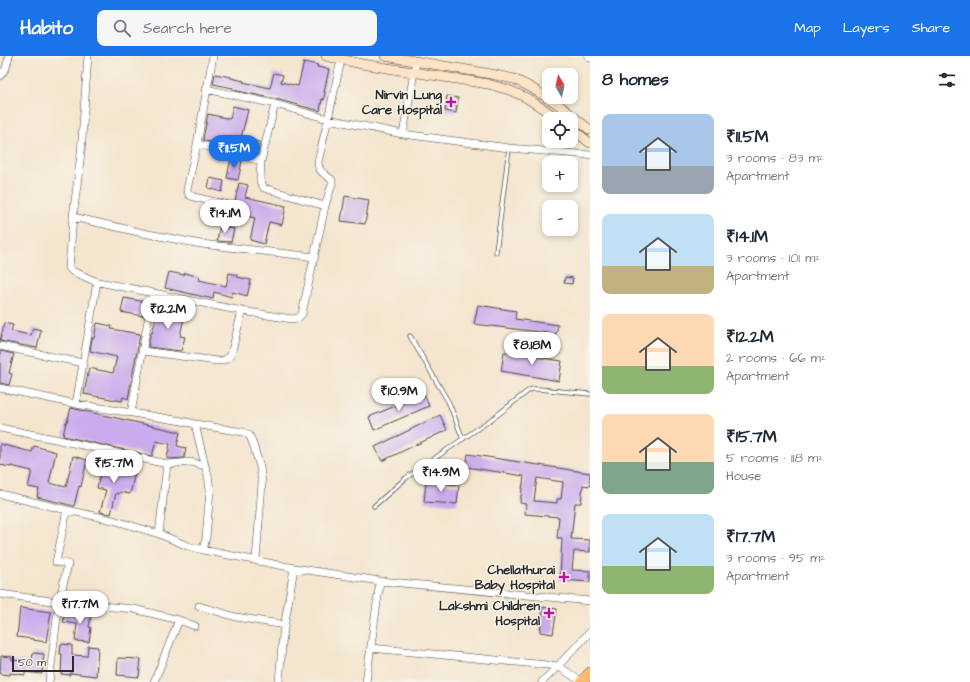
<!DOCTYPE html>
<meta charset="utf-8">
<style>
:root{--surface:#fff;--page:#f6f6f7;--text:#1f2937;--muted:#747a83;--accent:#1a73e8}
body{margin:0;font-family:"Architects Daughter",sans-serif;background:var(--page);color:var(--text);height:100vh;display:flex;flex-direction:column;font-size:15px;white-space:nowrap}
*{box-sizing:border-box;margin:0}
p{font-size:13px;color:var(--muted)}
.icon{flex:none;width:22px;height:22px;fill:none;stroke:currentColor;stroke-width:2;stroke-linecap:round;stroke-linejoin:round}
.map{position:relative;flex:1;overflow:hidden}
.side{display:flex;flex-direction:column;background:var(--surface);width:380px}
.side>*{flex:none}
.needle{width:26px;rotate:351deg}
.fabs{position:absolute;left:542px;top:12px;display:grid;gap:8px}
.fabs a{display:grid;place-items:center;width:36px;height:36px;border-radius:8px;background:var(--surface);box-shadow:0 2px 6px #0003;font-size:20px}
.scale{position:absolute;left:12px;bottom:10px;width:62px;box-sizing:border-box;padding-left:4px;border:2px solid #2b2b2b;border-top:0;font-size:11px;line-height:14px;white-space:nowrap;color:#2b2b2b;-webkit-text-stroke:3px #f7f3e8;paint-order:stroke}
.price{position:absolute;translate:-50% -34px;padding:0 9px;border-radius:14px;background:#fff;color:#222;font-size:13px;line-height:26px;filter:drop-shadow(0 1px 2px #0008)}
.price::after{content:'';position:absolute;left:50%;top:24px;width:12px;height:9px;margin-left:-6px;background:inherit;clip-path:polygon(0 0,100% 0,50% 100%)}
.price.current{background:var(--accent);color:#fff}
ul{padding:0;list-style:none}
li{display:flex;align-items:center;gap:12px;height:100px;padding:0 12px}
li span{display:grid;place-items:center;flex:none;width:112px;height:80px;border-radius:8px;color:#555}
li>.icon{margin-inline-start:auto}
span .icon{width:48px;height:48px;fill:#fffc;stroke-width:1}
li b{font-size:17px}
h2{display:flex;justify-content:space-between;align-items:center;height:48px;padding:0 12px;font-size:17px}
header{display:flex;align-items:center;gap:24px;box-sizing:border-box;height:56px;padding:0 20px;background:var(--accent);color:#fff}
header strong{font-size:19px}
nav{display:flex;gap:22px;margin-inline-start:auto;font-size:14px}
.search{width:280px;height:36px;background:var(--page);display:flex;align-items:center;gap:10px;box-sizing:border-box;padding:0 14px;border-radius:8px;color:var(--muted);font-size:15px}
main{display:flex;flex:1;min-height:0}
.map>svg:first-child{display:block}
.building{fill:#caacec;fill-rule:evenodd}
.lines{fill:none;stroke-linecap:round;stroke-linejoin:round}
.service-casing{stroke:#494743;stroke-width:5}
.minor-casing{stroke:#494743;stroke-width:8}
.secondary-casing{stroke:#494743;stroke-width:10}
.primary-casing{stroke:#494743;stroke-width:12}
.service{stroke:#fff;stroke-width:3.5}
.minor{stroke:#fff;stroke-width:7}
.secondary{stroke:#fee4c6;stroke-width:9}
.primary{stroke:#fdbc70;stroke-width:11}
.poi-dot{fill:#b5179e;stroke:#f7f3e8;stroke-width:1.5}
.labels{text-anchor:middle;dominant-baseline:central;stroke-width:3;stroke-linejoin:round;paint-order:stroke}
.poi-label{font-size:13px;font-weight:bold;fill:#2b2b2b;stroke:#f7f3e8;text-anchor:end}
</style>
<header>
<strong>Habito</strong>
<div class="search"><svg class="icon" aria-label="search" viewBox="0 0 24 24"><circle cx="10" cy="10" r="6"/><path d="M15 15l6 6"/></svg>Search here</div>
<nav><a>Map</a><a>Layers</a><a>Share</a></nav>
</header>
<main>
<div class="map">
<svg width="590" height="626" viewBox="0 0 590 626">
<rect width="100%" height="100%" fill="#f7f3e8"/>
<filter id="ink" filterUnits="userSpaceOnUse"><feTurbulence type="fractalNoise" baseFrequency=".025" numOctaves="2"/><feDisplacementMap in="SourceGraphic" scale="8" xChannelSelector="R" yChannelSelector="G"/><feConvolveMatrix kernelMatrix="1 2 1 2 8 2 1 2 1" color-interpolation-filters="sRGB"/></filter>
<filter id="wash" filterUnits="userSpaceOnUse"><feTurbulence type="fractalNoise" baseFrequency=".012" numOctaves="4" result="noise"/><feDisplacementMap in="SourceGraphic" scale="16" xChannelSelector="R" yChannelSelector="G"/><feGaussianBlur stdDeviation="0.9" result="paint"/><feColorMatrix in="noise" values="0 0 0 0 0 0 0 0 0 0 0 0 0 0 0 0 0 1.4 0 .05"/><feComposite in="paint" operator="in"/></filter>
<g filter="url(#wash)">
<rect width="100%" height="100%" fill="#f4e5ce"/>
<g id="blocks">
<path class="building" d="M304 6 318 9 317 11 329 13 324 36H325L324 44 322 43 320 55 276 43 233 34V32L213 28 215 18 231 21V22L244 25 243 26 270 32 274 17 283 19 281 26 298 30Z
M447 40 458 42 456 57 445 55Z
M233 50 248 54 241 82 260 86 257 99 203 84 208 58 230 63Z
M231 102 242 105 238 124 227 122Z
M210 122 224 125 222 136 208 132Z
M239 127 248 129 245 141 286 150 282 169 269 166 264 188 250 184 255 162 243 159 246 148 235 145Z
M345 140 369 144 365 168 341 165Z
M220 170 234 173 231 186 217 185Z
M169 216 184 219 185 217 200 221 199 224 226 230 229 217 237 219V221L251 224 247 240 233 236 232 241 214 236 213 243 165 232Z
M565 221 573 222 572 228 564 227Z
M124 242 146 246 143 260 121 256Z
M478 249 516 255 515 263 558 269 556 278 474 268Z
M159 251 185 257 180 280 185 281 181 295 148 291 150 280 152 276V277Z
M4 267 13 269 11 275 31 279 33 272 41 274 37 292 0 285Z
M97 267 112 270 111 273 140 278 128 343 123 341 122 345 84 338 89 312 113 317 117 301 90 295 92 282H94Z
M0 295 14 298 9 317 12 318 9 329 0 327Z
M504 296 562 305 559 325 501 315Z
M424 338 429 350 374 374 369 361Z
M71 352 180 376 177 390 186 392 184 402 171 403 167 402 170 388 156 385 152 400 63 380 66 366H67Z
M440 359 447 374 382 405 375 391Z
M0 388 32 396 34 390 56 396 49 427 66 431 73 400 87 404 81 431 79 430 74 450 37 441 39 433 28 431 32 415 11 410V411L0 409Z
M468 398 590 417V430L583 429 581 447H575L571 483 590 484V496L574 495 572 514 590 515V526L560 524 562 482H557L559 461 525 458 526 448 520 447 524 420 466 411ZM537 422 563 426 561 443H557V447L534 445Z
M103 405 112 407V409L125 412V415L135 417 130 438 120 436 119 438 116 437 111 458 100 456 106 434 97 432Z
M426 426 459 429 457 448 424 446Z
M543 551 557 553 553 578 540 576Z
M20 552 51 556 46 586 33 584V583L17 581Z
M65 555 91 558 89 571 91 572 89 586 75 585 77 568 63 566Z
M61 588 72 589V599L87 600 88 590 98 591 96 620 70 617V619L61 618 62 598H60Z
M33 597 44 598 42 618 25 616V619L10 617V619L0 618 1 600 12 601V604L32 606Z
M118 602 141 603 139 621 117 619Z"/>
</g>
</g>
<g filter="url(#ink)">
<use href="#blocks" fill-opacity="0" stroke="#494743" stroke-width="1"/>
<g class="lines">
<g class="service-casing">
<path id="service" d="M496 196 509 92
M410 280 449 347 463 383
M374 450 406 422 496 360 528 335 532 333H539L590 338"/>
</g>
<g class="minor-casing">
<path id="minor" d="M88 0 81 97 73 161 69 212 72 215 97 226 104 227 242 255 292 263 298 262 302 258 325 150 332 128V124C325 118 318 116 318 106L328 63 341 4
M213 0 197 88 188 129 187 134 189 139 194 141 237 151
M588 0 590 2
M0 20 6 12 9 0
M206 33 275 48 328 63 403 78 509 92 590 99
M275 48 261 105 260 125 264 132 325 150
M403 78 416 5
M197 88 261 105
M73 161 143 177 201 188 315 201
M0 290 83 307
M143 295 217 305C223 305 226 304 231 299L242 255
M0 332 76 348 182 365 195 368 243 376 249 379 252 385 260 411 262 428 256 504
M76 348 97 226
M131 357 153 237
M195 368 205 410 208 419 210 434 206 482 203 494
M0 372 55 383 167 408 191 406 205 410
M0 438 67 454 113 464 159 478 188 490 203 494 294 512 380 525 590 545
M159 478 167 408
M0 538 59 546 134 553 179 564 195 570
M199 550 236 561 285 569
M371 592 558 610 590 576
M49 626 59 546 68 508 56 506 67 454
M154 626 179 564
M279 626 283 578 294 512
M366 626 380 525
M542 626 558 610 582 626"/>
</g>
<g class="secondary-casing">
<path id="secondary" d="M326 0 362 8 488 28 509 34 525 41 559 63
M385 0 491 18 514 23 530 31 559 49 590 74
M571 72 590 87"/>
</g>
<g class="primary-casing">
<path id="primary" d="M582 626 590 617"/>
</g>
<use href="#service" class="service"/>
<use href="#minor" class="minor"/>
<use href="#secondary" class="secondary"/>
<use href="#primary" class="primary"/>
</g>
</g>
<g class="poi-dot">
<path d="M449 40h4v4h4v4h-4v4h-4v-4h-4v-4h4z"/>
<path d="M562 515h4v4h4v4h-4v4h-4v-4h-4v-4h4z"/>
<path d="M547 551h4v4h4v4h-4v4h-4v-4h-4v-4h4z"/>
</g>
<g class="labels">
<g class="poi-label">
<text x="442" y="39">Nirvin Lung<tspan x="442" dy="15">Care Hospital</tspan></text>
<text x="555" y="514">Chellathurai<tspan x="555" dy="15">Baby Hospital</tspan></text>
<text x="540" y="550">Lakshmi Children<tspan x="540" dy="15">Hospital</tspan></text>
</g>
</g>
</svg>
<div class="fabs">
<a><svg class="needle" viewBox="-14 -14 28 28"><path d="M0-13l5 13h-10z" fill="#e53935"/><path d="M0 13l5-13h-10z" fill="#747a83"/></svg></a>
<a><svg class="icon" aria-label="locate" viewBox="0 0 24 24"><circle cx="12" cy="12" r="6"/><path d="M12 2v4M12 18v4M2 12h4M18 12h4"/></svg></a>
<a>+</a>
<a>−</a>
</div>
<div class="scale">50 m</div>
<b class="price current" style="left:234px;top:113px">₹11.5M</b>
<b class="price" style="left:225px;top:178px">₹14.1M</b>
<b class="price" style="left:168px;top:274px">₹12.2M</b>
<b class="price" style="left:532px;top:310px">₹8.18M</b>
<b class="price" style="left:399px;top:356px">₹10.9M</b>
<b class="price" style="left:114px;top:428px">₹15.7M</b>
<b class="price" style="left:441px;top:437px">₹14.9M</b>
<b class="price" style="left:80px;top:569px">₹17.7M</b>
</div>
<section class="side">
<h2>8 homes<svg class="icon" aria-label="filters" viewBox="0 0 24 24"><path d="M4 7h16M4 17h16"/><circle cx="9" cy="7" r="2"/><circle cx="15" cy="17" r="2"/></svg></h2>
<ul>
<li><span style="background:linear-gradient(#a9c7e8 65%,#9aa5b1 0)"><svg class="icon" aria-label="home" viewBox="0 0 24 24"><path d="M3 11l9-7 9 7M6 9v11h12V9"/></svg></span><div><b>₹11.5M</b><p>3 rooms · 83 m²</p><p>Apartment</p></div></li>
<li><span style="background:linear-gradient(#bfe0f5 65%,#c2b280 0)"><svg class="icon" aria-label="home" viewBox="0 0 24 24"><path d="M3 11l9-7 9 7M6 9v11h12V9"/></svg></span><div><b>₹14.1M</b><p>3 rooms · 101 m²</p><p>Apartment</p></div></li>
<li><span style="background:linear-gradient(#ffd9b3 65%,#8fb573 0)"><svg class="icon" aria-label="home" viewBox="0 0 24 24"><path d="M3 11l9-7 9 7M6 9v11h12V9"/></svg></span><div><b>₹12.2M</b><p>2 rooms · 66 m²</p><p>Apartment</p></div></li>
<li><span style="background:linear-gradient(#ffd9b3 60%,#7fa58c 0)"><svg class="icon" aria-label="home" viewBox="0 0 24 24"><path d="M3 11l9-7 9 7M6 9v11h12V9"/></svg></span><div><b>₹15.7M</b><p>5 rooms · 118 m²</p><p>House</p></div></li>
<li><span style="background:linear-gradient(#bfe0f5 65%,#8fb573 0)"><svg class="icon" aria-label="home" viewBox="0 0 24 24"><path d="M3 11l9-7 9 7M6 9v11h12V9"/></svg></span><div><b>₹17.7M</b><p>3 rooms · 95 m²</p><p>Apartment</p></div></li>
</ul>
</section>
</main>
